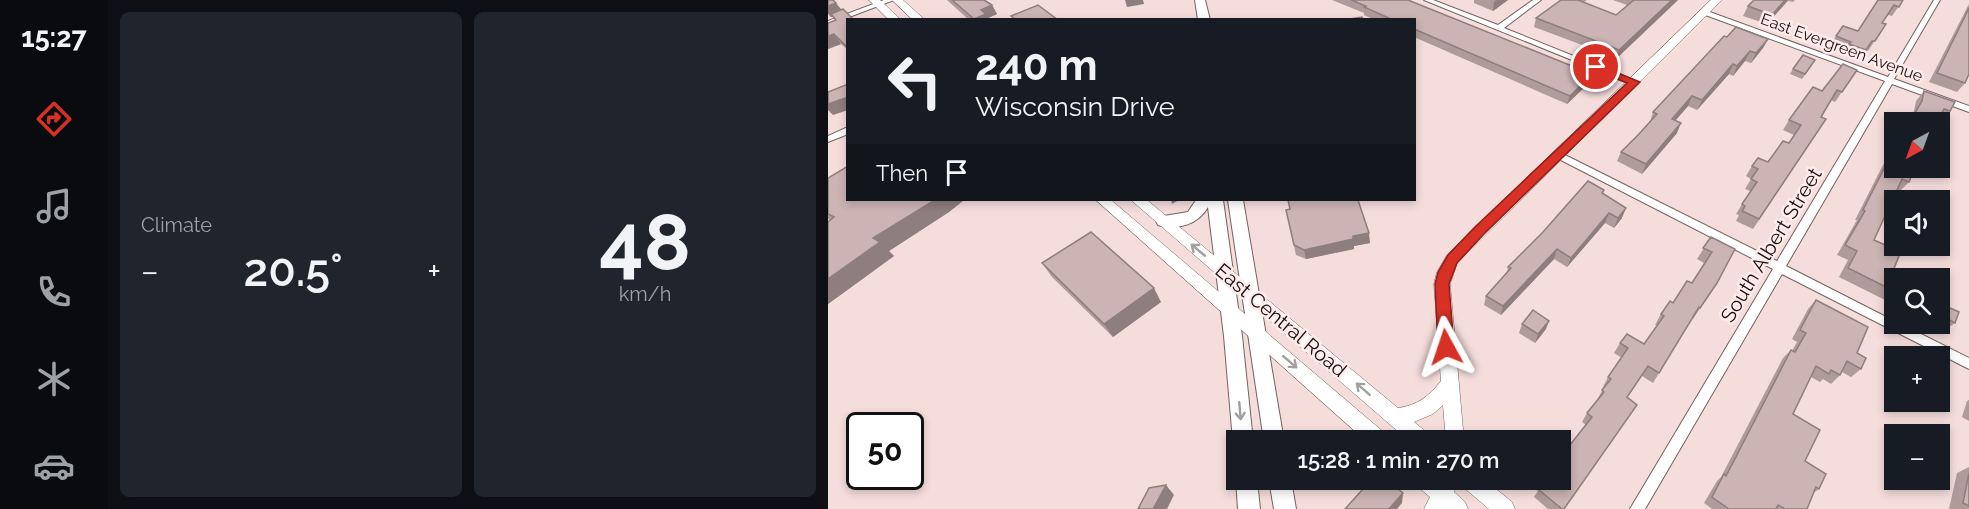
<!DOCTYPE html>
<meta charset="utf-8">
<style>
:root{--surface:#171b24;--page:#20242c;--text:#f1f3f6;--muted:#9ea1a6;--accent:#d93025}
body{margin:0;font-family:Raleway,sans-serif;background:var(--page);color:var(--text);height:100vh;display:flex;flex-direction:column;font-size:22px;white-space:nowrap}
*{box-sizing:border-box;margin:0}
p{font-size:20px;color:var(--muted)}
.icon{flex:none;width:33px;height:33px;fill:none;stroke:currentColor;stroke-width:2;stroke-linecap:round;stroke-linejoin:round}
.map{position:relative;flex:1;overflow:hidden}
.drawer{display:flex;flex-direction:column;gap:12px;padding:12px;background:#0d0f14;width:720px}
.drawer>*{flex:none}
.banner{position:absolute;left:18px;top:18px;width:570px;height:183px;border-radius:0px;box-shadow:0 3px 9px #0003;background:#171b24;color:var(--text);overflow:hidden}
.needle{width:39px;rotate:221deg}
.tools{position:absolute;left:1056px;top:112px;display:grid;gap:12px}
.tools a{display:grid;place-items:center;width:66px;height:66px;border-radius:0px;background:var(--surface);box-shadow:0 3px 9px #0003;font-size:30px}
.speed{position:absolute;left:18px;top:412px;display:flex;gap:12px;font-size:30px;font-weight:700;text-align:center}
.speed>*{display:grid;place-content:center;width:78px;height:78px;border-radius:50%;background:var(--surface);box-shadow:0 3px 9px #0003;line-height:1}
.speed .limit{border:3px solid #111;border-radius:9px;background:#fff;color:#111}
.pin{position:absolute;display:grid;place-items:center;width:51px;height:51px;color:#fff;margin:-26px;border:3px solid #fff;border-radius:50%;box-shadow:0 2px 6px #0007}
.me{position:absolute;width:66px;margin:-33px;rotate:355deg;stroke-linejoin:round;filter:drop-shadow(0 0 4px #0008)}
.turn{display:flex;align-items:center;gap:21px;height:126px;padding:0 30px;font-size:27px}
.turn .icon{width:78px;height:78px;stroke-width:2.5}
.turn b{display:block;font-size:42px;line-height:51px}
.then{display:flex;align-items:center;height:57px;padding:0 30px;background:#0003;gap:12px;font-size:22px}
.big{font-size:45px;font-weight:600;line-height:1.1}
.drawer .widget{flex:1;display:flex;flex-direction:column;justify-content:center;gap:9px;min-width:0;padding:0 21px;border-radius:9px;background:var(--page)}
.drawer .dial{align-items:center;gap:0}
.dial b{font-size:78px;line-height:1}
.heat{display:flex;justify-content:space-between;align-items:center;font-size:33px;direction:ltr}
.drawer .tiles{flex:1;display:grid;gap:12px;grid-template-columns:repeat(2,1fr)}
.trip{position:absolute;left:398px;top:430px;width:345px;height:60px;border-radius:0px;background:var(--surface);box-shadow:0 3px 9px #0003;font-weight:600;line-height:60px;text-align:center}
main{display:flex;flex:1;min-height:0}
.tabs{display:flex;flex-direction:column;width:108px;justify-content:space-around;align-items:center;background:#090b0e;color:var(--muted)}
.tabs .icon{width:42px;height:42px}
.tabs .selected{color:var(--accent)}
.tabs b{font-size:27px;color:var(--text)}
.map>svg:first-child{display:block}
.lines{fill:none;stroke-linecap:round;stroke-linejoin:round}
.minor-casing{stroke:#756160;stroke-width:2}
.secondary-casing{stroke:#756160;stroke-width:1}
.primary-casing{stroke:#756160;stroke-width:2}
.minor{fill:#fff;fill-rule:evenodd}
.secondary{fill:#fff;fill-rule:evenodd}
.primary{fill:#fff;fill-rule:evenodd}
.wall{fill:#af9b9a}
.shaded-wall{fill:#8e7e7d}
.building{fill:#cbb4b3;stroke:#8e7e7d;stroke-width:1.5}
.oneway{stroke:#a39f9f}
.route{fill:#d93025;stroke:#8d1f18;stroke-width:1.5}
.labels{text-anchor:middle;stroke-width:5;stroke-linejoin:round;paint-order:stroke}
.far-street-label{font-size:16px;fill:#181010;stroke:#ffecea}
.street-label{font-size:20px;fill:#181010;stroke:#ffecea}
</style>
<main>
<nav class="tabs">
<b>15:27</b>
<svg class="icon selected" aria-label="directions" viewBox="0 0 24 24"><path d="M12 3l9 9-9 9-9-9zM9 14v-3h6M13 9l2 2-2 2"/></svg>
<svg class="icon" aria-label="music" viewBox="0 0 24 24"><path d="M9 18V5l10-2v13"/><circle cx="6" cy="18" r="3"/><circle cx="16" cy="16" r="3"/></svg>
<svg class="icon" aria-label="phone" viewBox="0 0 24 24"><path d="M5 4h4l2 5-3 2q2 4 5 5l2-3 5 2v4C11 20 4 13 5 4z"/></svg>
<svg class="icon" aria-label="climate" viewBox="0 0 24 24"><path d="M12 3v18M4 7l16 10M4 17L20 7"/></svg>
<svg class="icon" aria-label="car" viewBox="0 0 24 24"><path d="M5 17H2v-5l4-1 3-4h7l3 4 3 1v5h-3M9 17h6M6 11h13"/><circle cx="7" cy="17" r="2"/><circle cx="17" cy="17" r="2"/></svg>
</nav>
<section class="drawer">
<div class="tiles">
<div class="widget"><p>Climate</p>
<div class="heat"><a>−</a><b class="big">20.5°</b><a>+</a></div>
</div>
<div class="widget dial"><b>48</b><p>km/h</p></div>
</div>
</section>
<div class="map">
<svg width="1141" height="509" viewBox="0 0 1141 509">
<rect width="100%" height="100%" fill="#f5dddc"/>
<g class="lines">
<g class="minor-casing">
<g id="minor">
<path d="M56,0H66L0,25V21Z"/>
<path d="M596,0H605L670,25L705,0H713L676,28L810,82L806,84H803Z"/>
<path d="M1106,0H1112L1066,79L1141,106V112L1064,84L958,266L1066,321V324H1073L1141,358V369L954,274L817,509H802L945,269L727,157L725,155L730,152L733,153L949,261L1057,81L872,13L879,11L1060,77Z"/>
<path d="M20,127V134L0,142V136Z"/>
</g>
</g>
<g class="secondary-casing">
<g id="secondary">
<path d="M41,0H52L73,20H61Z"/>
<path d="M64,0H75L97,20H85Z"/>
<path d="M883,0H894L629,263L622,284L636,441H618L615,405L605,414L586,422L602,435L604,441H581L303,200H319L570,408C590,405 600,397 613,381L606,284L609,272L619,255Z"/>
<path d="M268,200H283L559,435L561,441H538Z"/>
<path d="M587,480H631L626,492L637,502L640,509H596L602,497L590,487Z"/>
<path d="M632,480H657L684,502L687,509H661L635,487Z"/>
</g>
</g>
<g class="primary-casing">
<g id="primary">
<path d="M367,0H377L382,20H370Z"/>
<path d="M368,200H395L414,336L425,441H408V448L405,441L396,336L380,207C371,224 349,231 330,225L328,221L330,217L360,212Z"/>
<path d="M400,200H415L456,441H436Z"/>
<path d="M408,478L429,480L432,509H410Z"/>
<path d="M441,480H463L468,509H446Z"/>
</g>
</g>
<use href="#minor" class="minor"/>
<use href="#secondary" class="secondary"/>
<use href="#primary" class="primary"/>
</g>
<g class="wall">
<path d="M0,0L8,3L20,20V50L13,44L0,49V23L7,20L5,17H3L0,14Z"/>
<path d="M119,0H156L164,5L169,14L160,18L161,20H141Z"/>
<path d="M504,0H580L764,74L762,82L739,104L586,37V20H547L536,15V13Z"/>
<path d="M646,0H680L665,11L646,3Z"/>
<path d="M733,0H759L756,2L788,15L799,5L785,0H850L789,58L706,27L708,18Z"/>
<path d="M926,0H967L965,2L960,1L939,24L915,16L920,6Z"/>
<path d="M1050,0H1075L1064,16L1060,15L1054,23L1058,24L1040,51L1038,50L1032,60L1015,54L1017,51L1002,46L1008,36L1030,31Z"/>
<path d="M1141,4V74L1137,83L1129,92L1101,82Z"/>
<path d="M899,37L940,39L935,48L923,63L917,61L905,76L901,74L869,110L860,106L847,121L849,133L814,174L789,161L793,152L811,134L822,122L825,112Z"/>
<path d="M984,65L974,79L962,74L965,69Z"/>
<path d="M1029,70L1007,102L1003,100L993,117L998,119L925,229L908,221L911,215L908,214L922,191L917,189L923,179L918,176L924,166L940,162L961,143L966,135L955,130L961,120L994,91Z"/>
<path d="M1096,91L1122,111L1114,121L1111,120L1109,123H1079L1086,111L1088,101Z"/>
<path d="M1066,145V168L1081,182L1072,191L1069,190L1046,240L1062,251L1066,291L1057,300L1011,277L1020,260L1009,255L1029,220H1027L1056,163Z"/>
<path d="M0,178L20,200H136L121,212L61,251L66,256L0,304V222L2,220L0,219Z"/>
<path d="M776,190L775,193L794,218L786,228L777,223L739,267L726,259L673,315L656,305L658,296L679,273L680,267Z"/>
<path d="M530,200L542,243L526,246V249L478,259L468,255L458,210Z"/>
<path d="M883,237L889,283L865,319L864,318L825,383L814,376L799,398L736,509H720L706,497L710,491L696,480H732L742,445L758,425L754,422L759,413L769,400L776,387H775L780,377L794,358L786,353L792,343L816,344L829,326L827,325L833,314L864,283L876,263L869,259Z"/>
<path d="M214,263L333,302L285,337L224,277Z"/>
<path d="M988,300L1029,353L1033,369L1023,377L1014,372L1012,375L1003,384L995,379L992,382L983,377L965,414L977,461L991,489L985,493L979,509H884L876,503L889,481L893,477L955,358L963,350L964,351L969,342L964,339L980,309Z"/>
<path d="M1113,304L1127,323L1121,327L1112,322V305Z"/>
<path d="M694,324L718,329L707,343L691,333Z"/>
<path d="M1141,400V421L1134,417L1139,401Z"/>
<path d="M1141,467V509H1121L1129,473Z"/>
</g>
<g class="shaded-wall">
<path d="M297,0H315L316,4L299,7Z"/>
<path d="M668,0H680L665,11L666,2Z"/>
<path d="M844,0H850L789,58L791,50Z"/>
<path d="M957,0H960L939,24L944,15Z"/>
<path d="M8,3L16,13L3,14L5,17H3L0,13V6Z"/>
<path d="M164,5L169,14L160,18L161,20H146L153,10Z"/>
<path d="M6,34L13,44L0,49V36Z"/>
<path d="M940,39L935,48L923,63L928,53Z"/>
<path d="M922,51L917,61L905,76L909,66Z"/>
<path d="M905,64L901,74L869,110L874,100Z"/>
<path d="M764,74L762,82L739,104L742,96Z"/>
<path d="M864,96L860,106L840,129L844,119Z"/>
<path d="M20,97V110L5,115L0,110V104Z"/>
<path d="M853,123L849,133L814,174L818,164Z"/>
<path d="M107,200H136L121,212L61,251L66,256L0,304V279L45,238Z"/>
<path d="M343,200H351L344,204Z"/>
<path d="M798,208L794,218L786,228L790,218Z"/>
<path d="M781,213L777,223L739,267L743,258Z"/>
<path d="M541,233L542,243L526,246V249L478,259L476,250L525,236Z"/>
<path d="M729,249L726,259L673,315L675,306Z"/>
<path d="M326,288L333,302L285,337L276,324Z"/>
<path d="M721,321L718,329L707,343L710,334Z"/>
<path d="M338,485L346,495L339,509H325Z"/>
<path d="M575,493L574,503L569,509H561Z"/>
</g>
<g class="building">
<path d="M0,0H5L8,3L0,6Z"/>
<path d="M124,0H156L164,5L153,10L158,14L146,19Z"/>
<path d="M523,0H580L764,74L742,96L586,29V20H565L536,7L538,6Z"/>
<path d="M733,0H750L788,15L806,0H844L791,50L708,18Z"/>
<path d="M926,0H957L944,15L920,6Z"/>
<path d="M1050,0H1075L1071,7L1066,5L1054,23L1058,24L1047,41H1044L1038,50L1021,44L1023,42L1008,36L1015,26L1030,31Z"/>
<path d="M210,5L230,20H188L183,16Z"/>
<path d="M1141,8V74L1137,83L1109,73Z"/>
<path d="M15,9L26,20H20V48L6,34L0,36V23L8,20L3,14Z"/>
<path d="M534,17L535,20H515Z"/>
<path d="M908,27L940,39L928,53L922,51L909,66L905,64L874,100L864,96L844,119L853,123L818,164L793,152L811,134L829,114L825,112L896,36L899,37Z"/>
<path d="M975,55L987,60L977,74L965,69Z"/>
<path d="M1015,64L1029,70L1014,92L1009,90L993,117L998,119L931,219L914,211L917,206L914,204L929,182L923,179L930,169L924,166L930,158L940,162L955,141L961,143L973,125L961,120L985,87L994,91Z"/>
<path d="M20,84V97L0,104V92Z"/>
<path d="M1096,91L1127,102L1122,111L1116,109L1109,123H1081L1094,101Z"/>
<path d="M1066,149V168H1087L1081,182L1074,179L1046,240L1064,248L1062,251L1071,256L1065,271L1074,276L1072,279H1066V291L1020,268L1029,251L1017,245L1037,211L1035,210Z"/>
<path d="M20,166V200H107L45,238L52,242L0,279V222L6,217L0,214V178Z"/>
<path d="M760,181L776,190L774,193L798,208L790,218L781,213L743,258L729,249L675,306L658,296L683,268L680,267L715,232Z"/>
<path d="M460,200H530L541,233L525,236V239L476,250L466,245L458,210L462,209Z"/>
<path d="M263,232L326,288L276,324L214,263Z"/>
<path d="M883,237L907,249L889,283L872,308L871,307L831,373L820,366L799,397L809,405L736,509H734L710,489L715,483L710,480H732V447L737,441L742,445L764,417L759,413L776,392L774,390L783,379L780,377L800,348L792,343L799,334L816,344L836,316L833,314L842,301L845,303L859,281L864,283L884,252L875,248Z"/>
<path d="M988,300L1040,327L1029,353L1038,358L1033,369L1019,361L1012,375L1003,370L1001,374L988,366L965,414L992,430L977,461L998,474L991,489L988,487L979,509H957L950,505L948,509H901L884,497L896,474L898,476L963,350L967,352L978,333L972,330Z"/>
<path d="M1113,304L1131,312L1127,323L1112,315V308Z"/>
<path d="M705,310L721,321L710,334L694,324Z"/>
<path d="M1141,473V506L1135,503Z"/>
<path d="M543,480H560L575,493L561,509H517Z"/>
<path d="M338,485L325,509H310L321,488Z"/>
</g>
<defs><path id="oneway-shaft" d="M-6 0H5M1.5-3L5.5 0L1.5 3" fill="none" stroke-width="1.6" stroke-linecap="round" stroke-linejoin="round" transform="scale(1.5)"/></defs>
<g class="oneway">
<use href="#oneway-shaft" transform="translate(370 250) rotate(-140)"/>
<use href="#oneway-shaft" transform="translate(462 362) rotate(41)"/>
<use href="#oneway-shaft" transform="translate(535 389) rotate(-139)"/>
<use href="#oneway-shaft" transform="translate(412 411) rotate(85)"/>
</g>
<path class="route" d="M768,64L812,82L656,234L629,263L621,284L626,347L624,352L618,354L613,352L610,347L607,284L610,272L620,255L647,227L799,83L765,69L763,67Z"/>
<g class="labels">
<g class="far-street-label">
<text transform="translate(1014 47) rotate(20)" y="6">East Evergreen Avenue</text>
</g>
<g class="street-label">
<text transform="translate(943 245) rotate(-59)" y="7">South Albert Street</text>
<text transform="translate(453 320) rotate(40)" y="7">East Central Road</text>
</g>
</g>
</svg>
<div class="tools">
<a><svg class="needle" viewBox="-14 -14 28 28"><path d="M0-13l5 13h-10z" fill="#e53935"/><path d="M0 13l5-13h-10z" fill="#9ea1a6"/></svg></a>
<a><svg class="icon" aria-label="sound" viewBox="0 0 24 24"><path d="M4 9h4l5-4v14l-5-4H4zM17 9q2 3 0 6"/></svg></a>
<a><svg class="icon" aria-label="search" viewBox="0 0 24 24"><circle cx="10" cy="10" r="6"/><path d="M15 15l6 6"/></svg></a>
<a>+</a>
<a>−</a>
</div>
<div class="speed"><div class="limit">50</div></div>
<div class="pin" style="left:768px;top:67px;background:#d93025"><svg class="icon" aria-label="arrive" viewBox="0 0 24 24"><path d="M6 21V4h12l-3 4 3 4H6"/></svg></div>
<svg class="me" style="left:618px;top:347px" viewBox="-20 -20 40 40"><path d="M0-17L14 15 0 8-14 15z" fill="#d93025" stroke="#fff" stroke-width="4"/></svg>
<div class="trip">15:28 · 1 min · 270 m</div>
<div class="banner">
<div class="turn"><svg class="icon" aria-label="left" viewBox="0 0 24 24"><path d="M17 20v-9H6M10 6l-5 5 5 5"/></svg><div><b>240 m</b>Wisconsin Drive</div></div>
<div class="then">Then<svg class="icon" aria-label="arrive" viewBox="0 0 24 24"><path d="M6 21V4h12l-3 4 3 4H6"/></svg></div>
</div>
</div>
</main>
